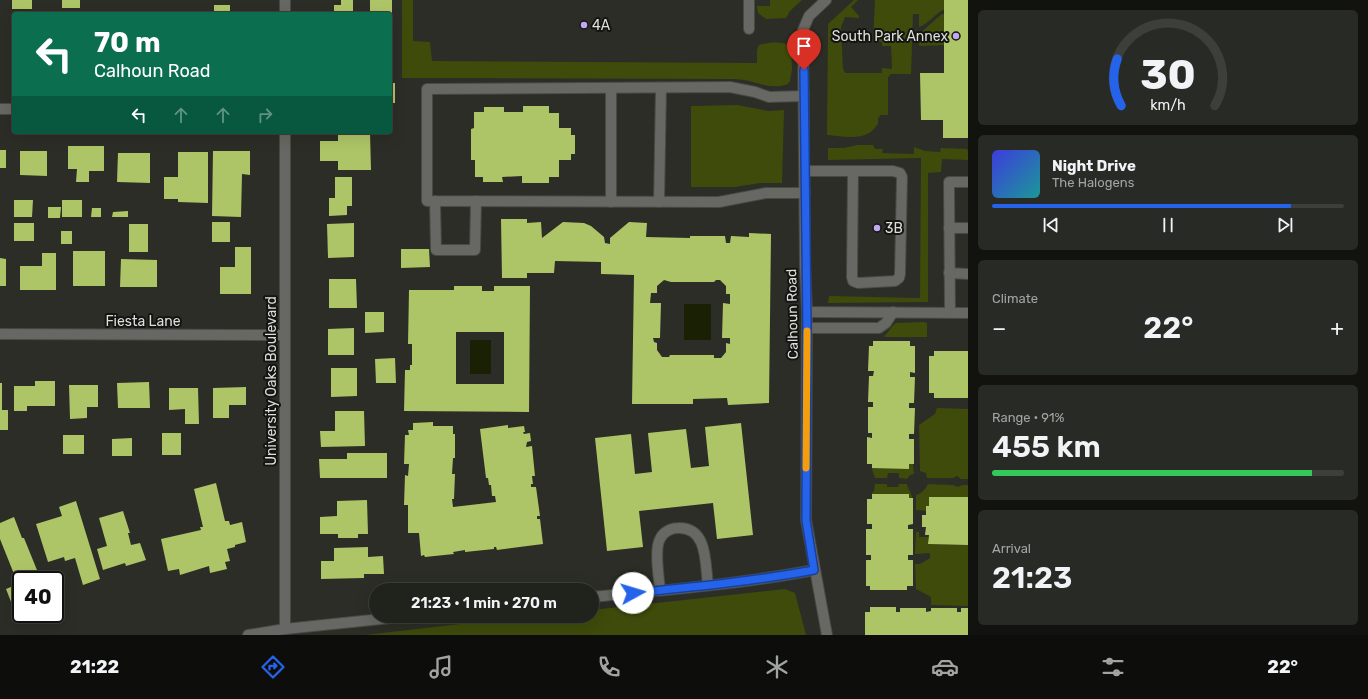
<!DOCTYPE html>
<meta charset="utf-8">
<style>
:root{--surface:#20221c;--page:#282a25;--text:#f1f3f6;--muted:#a2a4a3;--line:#3d3f3b;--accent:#2563eb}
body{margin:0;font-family:Rubik,sans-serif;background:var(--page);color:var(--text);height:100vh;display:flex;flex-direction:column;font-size:15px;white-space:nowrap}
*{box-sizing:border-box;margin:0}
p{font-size:13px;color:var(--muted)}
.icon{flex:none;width:22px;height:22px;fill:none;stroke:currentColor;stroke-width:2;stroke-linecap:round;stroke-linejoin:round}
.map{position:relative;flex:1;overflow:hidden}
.side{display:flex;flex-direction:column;gap:10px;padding:10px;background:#12130f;width:400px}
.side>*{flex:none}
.hud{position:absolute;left:12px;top:12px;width:380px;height:122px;border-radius:4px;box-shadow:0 4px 16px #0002,0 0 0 1px var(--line);background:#0b6e4f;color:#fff;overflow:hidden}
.speed{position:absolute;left:12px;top:571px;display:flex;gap:8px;font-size:20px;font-weight:700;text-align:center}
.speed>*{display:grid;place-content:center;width:52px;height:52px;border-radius:50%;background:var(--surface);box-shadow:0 4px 16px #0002,0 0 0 1px var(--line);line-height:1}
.speed .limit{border:2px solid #111;border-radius:6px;background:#fff;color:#111}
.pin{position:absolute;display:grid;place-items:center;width:34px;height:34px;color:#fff;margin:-41px -17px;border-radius:50% 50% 50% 0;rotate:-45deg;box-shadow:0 0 4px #0007}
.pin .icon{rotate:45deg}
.me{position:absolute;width:44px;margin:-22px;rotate:84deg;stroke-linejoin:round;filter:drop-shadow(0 0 3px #0008)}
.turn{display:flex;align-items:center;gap:14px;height:84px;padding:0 16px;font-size:18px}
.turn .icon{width:52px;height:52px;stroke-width:2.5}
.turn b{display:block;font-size:28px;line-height:34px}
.lanes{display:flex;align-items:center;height:38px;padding:0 16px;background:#0003;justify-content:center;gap:20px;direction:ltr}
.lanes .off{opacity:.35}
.big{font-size:30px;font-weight:600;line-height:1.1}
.side .widget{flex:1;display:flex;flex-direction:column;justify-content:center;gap:6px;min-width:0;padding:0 14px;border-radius:6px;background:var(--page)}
.side .dial{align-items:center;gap:0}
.dial svg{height:104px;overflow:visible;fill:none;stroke:var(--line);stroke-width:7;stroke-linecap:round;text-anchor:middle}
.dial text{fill:var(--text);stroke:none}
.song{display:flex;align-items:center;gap:12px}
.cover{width:48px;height:48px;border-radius:6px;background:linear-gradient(135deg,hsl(240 70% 55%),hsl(180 70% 35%))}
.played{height:4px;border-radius:2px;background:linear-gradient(90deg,var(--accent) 85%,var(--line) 85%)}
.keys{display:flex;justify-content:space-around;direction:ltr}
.heat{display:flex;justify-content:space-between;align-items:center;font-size:22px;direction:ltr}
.charge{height:6px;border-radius:3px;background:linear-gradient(90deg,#34c759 91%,var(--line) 0)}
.trip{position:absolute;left:369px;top:583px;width:230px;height:40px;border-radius:20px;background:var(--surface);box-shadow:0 4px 16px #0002,0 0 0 1px var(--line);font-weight:600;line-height:40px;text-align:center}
.tab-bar{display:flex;height:64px;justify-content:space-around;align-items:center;background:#0d0e0b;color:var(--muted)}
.tab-bar .icon{width:28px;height:28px}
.tab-bar .on{color:var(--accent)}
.tab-bar b{font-size:18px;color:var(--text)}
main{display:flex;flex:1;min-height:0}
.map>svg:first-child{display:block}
.green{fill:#3e4b0b}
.water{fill:#1a2003}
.building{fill:#aec567;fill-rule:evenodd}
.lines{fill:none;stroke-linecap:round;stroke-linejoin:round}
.minor-casing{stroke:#474943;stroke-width:12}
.minor{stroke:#676864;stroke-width:10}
.route-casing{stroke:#184099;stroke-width:10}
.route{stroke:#2563eb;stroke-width:7}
.slow{stroke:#f59e0b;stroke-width:7}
.poi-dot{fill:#c3a7f2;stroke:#141512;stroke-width:1.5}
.labels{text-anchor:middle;stroke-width:4;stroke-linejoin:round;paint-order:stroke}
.poi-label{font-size:14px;fill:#dddfda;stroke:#141512;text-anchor:start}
.street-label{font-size:14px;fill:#dddfda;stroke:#141512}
</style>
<main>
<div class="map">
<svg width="968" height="635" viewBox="0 0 968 635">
<rect width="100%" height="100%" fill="#2b2d26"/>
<g class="green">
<path d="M402,0H413V41L430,42L432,61L757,63V50L759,45C769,42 783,41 791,46L792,69L790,81L788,84C773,90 760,83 744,80C739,79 733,79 728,79L402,78Z"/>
<path d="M770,0H802L790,11L786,18L766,19L758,13L757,6H770Z"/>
<path d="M854,0H858L851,7L859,16V18L845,17L841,27L843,69L845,73H882V68L892,69L891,46H882V42L873,41L875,0H946L945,9C935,13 930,23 919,27V14H913L911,74H891L888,77V115H881L878,118V124C876,126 873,131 869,133C858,140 839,136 827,135L828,24Z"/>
<path d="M942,14H945V45L919,46L920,33Z"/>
<path d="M737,105L769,111L784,110L782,183H760L735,187H691V106Z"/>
<path d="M857,145H873L875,149H883L882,153L914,154V147L925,151L940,152L941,148L967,149L968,151V160L942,159L941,172L928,173V302L828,303L829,296L920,298L921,158L828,160V148H844Z"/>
<path d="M924,322L927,323V337H885L884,336C889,332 891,326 896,323Z"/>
<path d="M937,408L968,409V479H961L957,476L953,478H927L926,473L920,471L919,425L935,414Z"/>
<path d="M909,464H913L914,474L910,475L907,479L899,478V473H888L887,478H875L872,469V468H909Z"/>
<path d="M875,484H887V487H898L899,484H907C908,490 912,493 912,498H908V494H871L874,491Z"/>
<path d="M928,484L953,485L958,487L962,485H968V499L929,511L916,510V495C922,493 925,490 928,484Z"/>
<path d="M916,532H919V537H928L929,544L968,545V606L931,605V597L916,589L915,564H920L930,558V553L915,554Z"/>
<path d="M785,589L795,593L806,635H365L530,616H592V610Z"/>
</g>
<g class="water">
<rect x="684" y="304" width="27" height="36"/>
<rect x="470" y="340" width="21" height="34"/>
</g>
<g class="building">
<rect x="12" y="0" width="20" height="9"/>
<rect x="62" y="0" width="18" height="8"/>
<path d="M341,0H353V14H334V5H341Z"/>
<path d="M370,0H392V31H390V14H370Z"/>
<path d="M944,0H968V138H943V120H921L920,73H944Z"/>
<path d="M214,5H230V12H236V14H214Z"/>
<rect x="390" y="39" width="2" height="17"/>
<rect x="390" y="83" width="5" height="20"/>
<path d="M523,106H549V113H559V128H571V135H575V154H571V160H559V177H549V183H522V176L502,177L503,182H483V177H475V160H471V129L474,128V112H484V107H504V112H523Z"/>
<path d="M338,132H370L371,170H338V161H320V141H338Z"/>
<path d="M68,146H104V171H89V182H76L77,169H68Z"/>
<rect x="0" y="150" width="6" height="18"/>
<path d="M20,151H47V176L20,175Z"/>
<path d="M213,151H250V175L242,174L241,217L212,216Z"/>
<path d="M178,152H208V203L178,202V199H164V177H178Z"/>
<path d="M118,153H150V183L117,182Z"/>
<path d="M335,177H352V206H347V215L329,216V198H335Z"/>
<path d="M14,200H33L32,217H14Z"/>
<rect x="62" y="200" width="20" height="17"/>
<path d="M48,207H61L60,218H48Z"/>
<path d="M92,208H101V217H91Z"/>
<path d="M128,211V217H112L113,212Z"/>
<path d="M501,219H527V223L541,222L542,238L563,222L584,223L591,226L604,237L605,243L610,244V238L629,222L647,223L646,237L690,238V236H725L726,243H730L731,236L749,237V233L771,234L769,403L728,405L727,398L693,399V404H632L634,275L601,274V262L555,261L554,273H527V278H502ZM664,280L671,282H714L716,280H720L726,286V294H730V304L723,303L722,338H730V344L726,343V352L721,358H714V355H670L669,357H662L657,350V343L654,342L653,338H660L661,303H650L651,293H657V286Z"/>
<rect x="212" y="222" width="18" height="20"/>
<rect x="14" y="223" width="20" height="18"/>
<path d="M354,223V257L328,258L327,224Z"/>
<rect x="129" y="224" width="19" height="28"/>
<rect x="61" y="231" width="11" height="13"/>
<path d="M235,247H251V294H220V267H235Z"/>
<path d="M401,249H429L430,267L401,268Z"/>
<rect x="73" y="251" width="32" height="35"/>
<path d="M42,253H56V290H20V266H42Z"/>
<path d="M0,258L6,259V286H0Z"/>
<path d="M121,259L157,260V287H120Z"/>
<path d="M329,279H356L357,308H329Z"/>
<path d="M454,286H482V291H494V286H530L529,412L404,411L405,370H410V365H412V344H408L409,290H454ZM456,332H504V384H456Z"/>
<path d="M365,312H384V332L365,333Z"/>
<path d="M354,328V355H328V329Z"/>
<path d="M873,341H910V346H915V373L910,372V377H915L914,403H909V408H915L914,434H909V439H914V464H909V469L872,468V464H867V437L872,438V433H868V407H873V402H868L869,376H873L874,371H868L869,346H873Z"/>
<path d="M934,351H968V398H934V393H929V356H934Z"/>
<path d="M395,358L396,383H376L375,359Z"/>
<path d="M331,368H357V396L331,397Z"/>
<path d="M35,381H55V406H27V411H14V386H35Z"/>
<path d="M149,382L150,408H118L117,383Z"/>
<path d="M0,383H2V410H8V430H0Z"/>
<path d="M69,385H98V407H87V418L70,419Z"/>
<path d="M246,387V405H229V418H213V388Z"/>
<path d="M169,388H198L199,424H185V409L169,410Z"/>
<path d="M335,411H364L365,446L321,447L320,431H335Z"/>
<path d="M433,422V426H453V434H455V458H453L452,474H455L454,499H452L453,507L496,502L495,496H492L491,485H489L488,478H486L480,429L508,425V428L524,426L525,432H523L524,434L530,433L531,441L527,442L526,447L532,446L535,476H532L533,484H531V487H536L540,516H537V519H540L543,544L497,550L496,547H494V549L465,552V550L453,552L454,554L425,557L424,555L421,556L419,533H408V505H404L405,475L408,476L409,464H404L405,435H409L408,430H413V423Z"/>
<path d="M741,423L753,535L717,539L713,503L639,511L643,547L607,551L595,438L631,434L635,474L652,472L648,433L686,429L691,468L709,466L705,427Z"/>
<rect x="162" y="433" width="19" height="22"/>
<rect x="63" y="435" width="21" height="19"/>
<path d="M132,438V456H112V439Z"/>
<path d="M347,453H387V478H320L319,459H347Z"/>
<path d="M216,483L225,521H229L230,525L242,522L246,542L235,545V547L227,549L230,561L225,562L227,569L210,573L209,566L180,575L179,569L168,571L161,539L201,530L200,527H203L194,489Z"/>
<path d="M872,494H909V498H913V524L908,525V529H913V555H908V560H913V586H907V590H870V586H866V560H871V555H866V529H872V524H867V499H872Z"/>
<path d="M929,497H968V545L928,544L929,535H925L926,527H922V515H926V506H929Z"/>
<path d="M367,500L368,534H358V538H338V534H320V517L337,516V501Z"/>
<path d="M76,501L100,579L83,585L75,558L65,561L64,557L48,562L36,524L62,516L59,507Z"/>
<path d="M123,511L130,533H128L131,545L140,543L146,560L126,566L125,563L103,570L97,549L107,546L99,518Z"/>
<path d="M14,517L22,538H24L41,580H21V604L13,607L6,589L18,584L0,539V523Z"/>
<path d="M368,547V557L383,556L384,574H364V578L321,579V561H334V548Z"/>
<path d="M870,607H896V612H900V608H926V612L931,611V608H957V612H961V608H968V635H865V612H870Z"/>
</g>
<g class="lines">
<g class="minor-casing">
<g id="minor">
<path d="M749,0V29"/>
<path d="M826,0L809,16L803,30L805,266L807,312L806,520L827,635"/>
<path d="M285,14V0"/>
<path d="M611,88V202"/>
<path d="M804,96L769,97L755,92L730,87L427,89V201L719,202L766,193H805"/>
<path d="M0,109H14"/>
<path d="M805,171H893L900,173L902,177L900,274L899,278L895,281L858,283L853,281L852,277L853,171"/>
<path d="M435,201L436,250H475L476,201"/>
<path d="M659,202L661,88"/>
<path d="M949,228H968"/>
<path d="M949,273L968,274"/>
<path d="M807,312L968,313"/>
<path d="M950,312L949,182H968"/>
<path d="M807,328H879L886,323L893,312"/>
<path d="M0,334L285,335"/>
<path d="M660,590C659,578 654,549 660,539C663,532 671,528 678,528C708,527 705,563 708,585"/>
<path d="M592,597C666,590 741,584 814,570"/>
<path d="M285,629V132"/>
<path d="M248,635L285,629L410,616"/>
</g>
</g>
<use href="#minor" class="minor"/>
</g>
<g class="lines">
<g class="route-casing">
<path id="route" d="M633,593C693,587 755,581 814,570L806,520L807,328L804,70"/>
</g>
<use href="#route" class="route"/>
<path class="slow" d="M806,468L807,331"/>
</g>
<g class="poi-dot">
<circle cx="584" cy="25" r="4"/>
<circle cx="956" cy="36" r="4"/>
<circle cx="877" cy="228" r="4"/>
</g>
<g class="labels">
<g class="poi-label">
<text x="592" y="30">4A</text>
<text x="948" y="41" text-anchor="end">South Park Annex</text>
<text x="885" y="233">3B</text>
</g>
<g class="street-label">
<text transform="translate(792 314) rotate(-91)" y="5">Calhoun Road</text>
<text x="143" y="326">Fiesta Lane</text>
<text transform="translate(271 381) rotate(-90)" y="5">University Oaks Boulevard</text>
</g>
</g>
</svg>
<div class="speed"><div class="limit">40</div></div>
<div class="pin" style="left:804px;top:70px;background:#d93025"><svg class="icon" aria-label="arrive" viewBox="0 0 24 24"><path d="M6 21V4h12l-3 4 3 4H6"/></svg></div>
<svg class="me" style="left:633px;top:593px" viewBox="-20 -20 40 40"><circle r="19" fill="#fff"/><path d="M0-13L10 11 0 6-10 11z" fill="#2563eb"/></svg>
<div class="trip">21:23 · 1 min · 270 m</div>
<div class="hud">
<div class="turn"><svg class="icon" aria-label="left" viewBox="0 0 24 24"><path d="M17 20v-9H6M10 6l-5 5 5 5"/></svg><div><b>70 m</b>Calhoun Road</div></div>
<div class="lanes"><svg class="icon" aria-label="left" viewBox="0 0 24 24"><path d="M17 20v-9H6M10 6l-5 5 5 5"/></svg><svg class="icon off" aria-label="ahead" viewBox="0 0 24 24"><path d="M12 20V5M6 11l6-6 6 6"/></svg><svg class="icon off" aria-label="ahead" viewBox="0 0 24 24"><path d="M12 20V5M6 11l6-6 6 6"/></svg><svg class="icon off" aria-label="right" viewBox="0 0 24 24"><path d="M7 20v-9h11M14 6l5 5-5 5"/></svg></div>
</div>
</div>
<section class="side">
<div class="widget dial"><svg viewBox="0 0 100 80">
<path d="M14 69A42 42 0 1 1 86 69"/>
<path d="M14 69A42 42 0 0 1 11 33" stroke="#2563eb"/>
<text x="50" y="56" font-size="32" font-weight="700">30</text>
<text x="50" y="72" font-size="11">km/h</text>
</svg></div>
<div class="widget">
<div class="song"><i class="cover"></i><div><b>Night Drive</b><p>The Halogens</p></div></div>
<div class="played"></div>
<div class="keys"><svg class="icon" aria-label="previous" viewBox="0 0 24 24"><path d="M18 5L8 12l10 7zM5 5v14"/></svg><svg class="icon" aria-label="pause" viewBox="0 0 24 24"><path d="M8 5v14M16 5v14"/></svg><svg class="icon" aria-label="next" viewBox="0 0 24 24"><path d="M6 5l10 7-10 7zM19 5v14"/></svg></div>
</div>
<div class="widget"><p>Climate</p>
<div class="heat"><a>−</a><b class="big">22°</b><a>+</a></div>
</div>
<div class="widget"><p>Range · 91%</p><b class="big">455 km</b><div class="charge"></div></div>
<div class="widget"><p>Arrival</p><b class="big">21:23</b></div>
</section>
</main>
<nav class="tab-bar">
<b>21:22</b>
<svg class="icon on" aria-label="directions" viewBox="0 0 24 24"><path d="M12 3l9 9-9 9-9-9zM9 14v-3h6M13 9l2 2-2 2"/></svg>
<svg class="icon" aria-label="music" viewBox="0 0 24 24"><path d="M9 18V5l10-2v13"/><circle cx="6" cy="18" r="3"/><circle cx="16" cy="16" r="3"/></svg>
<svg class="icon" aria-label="phone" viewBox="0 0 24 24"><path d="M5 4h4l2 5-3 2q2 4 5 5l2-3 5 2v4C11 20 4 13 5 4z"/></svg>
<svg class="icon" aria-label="climate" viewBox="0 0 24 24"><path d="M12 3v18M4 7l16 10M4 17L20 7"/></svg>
<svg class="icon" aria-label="car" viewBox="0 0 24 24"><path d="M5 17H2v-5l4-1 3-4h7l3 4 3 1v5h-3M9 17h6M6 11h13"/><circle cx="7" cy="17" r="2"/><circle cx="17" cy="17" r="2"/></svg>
<svg class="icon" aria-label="filters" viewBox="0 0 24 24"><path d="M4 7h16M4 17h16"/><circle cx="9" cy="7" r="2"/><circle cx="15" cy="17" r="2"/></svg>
<b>22°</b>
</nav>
